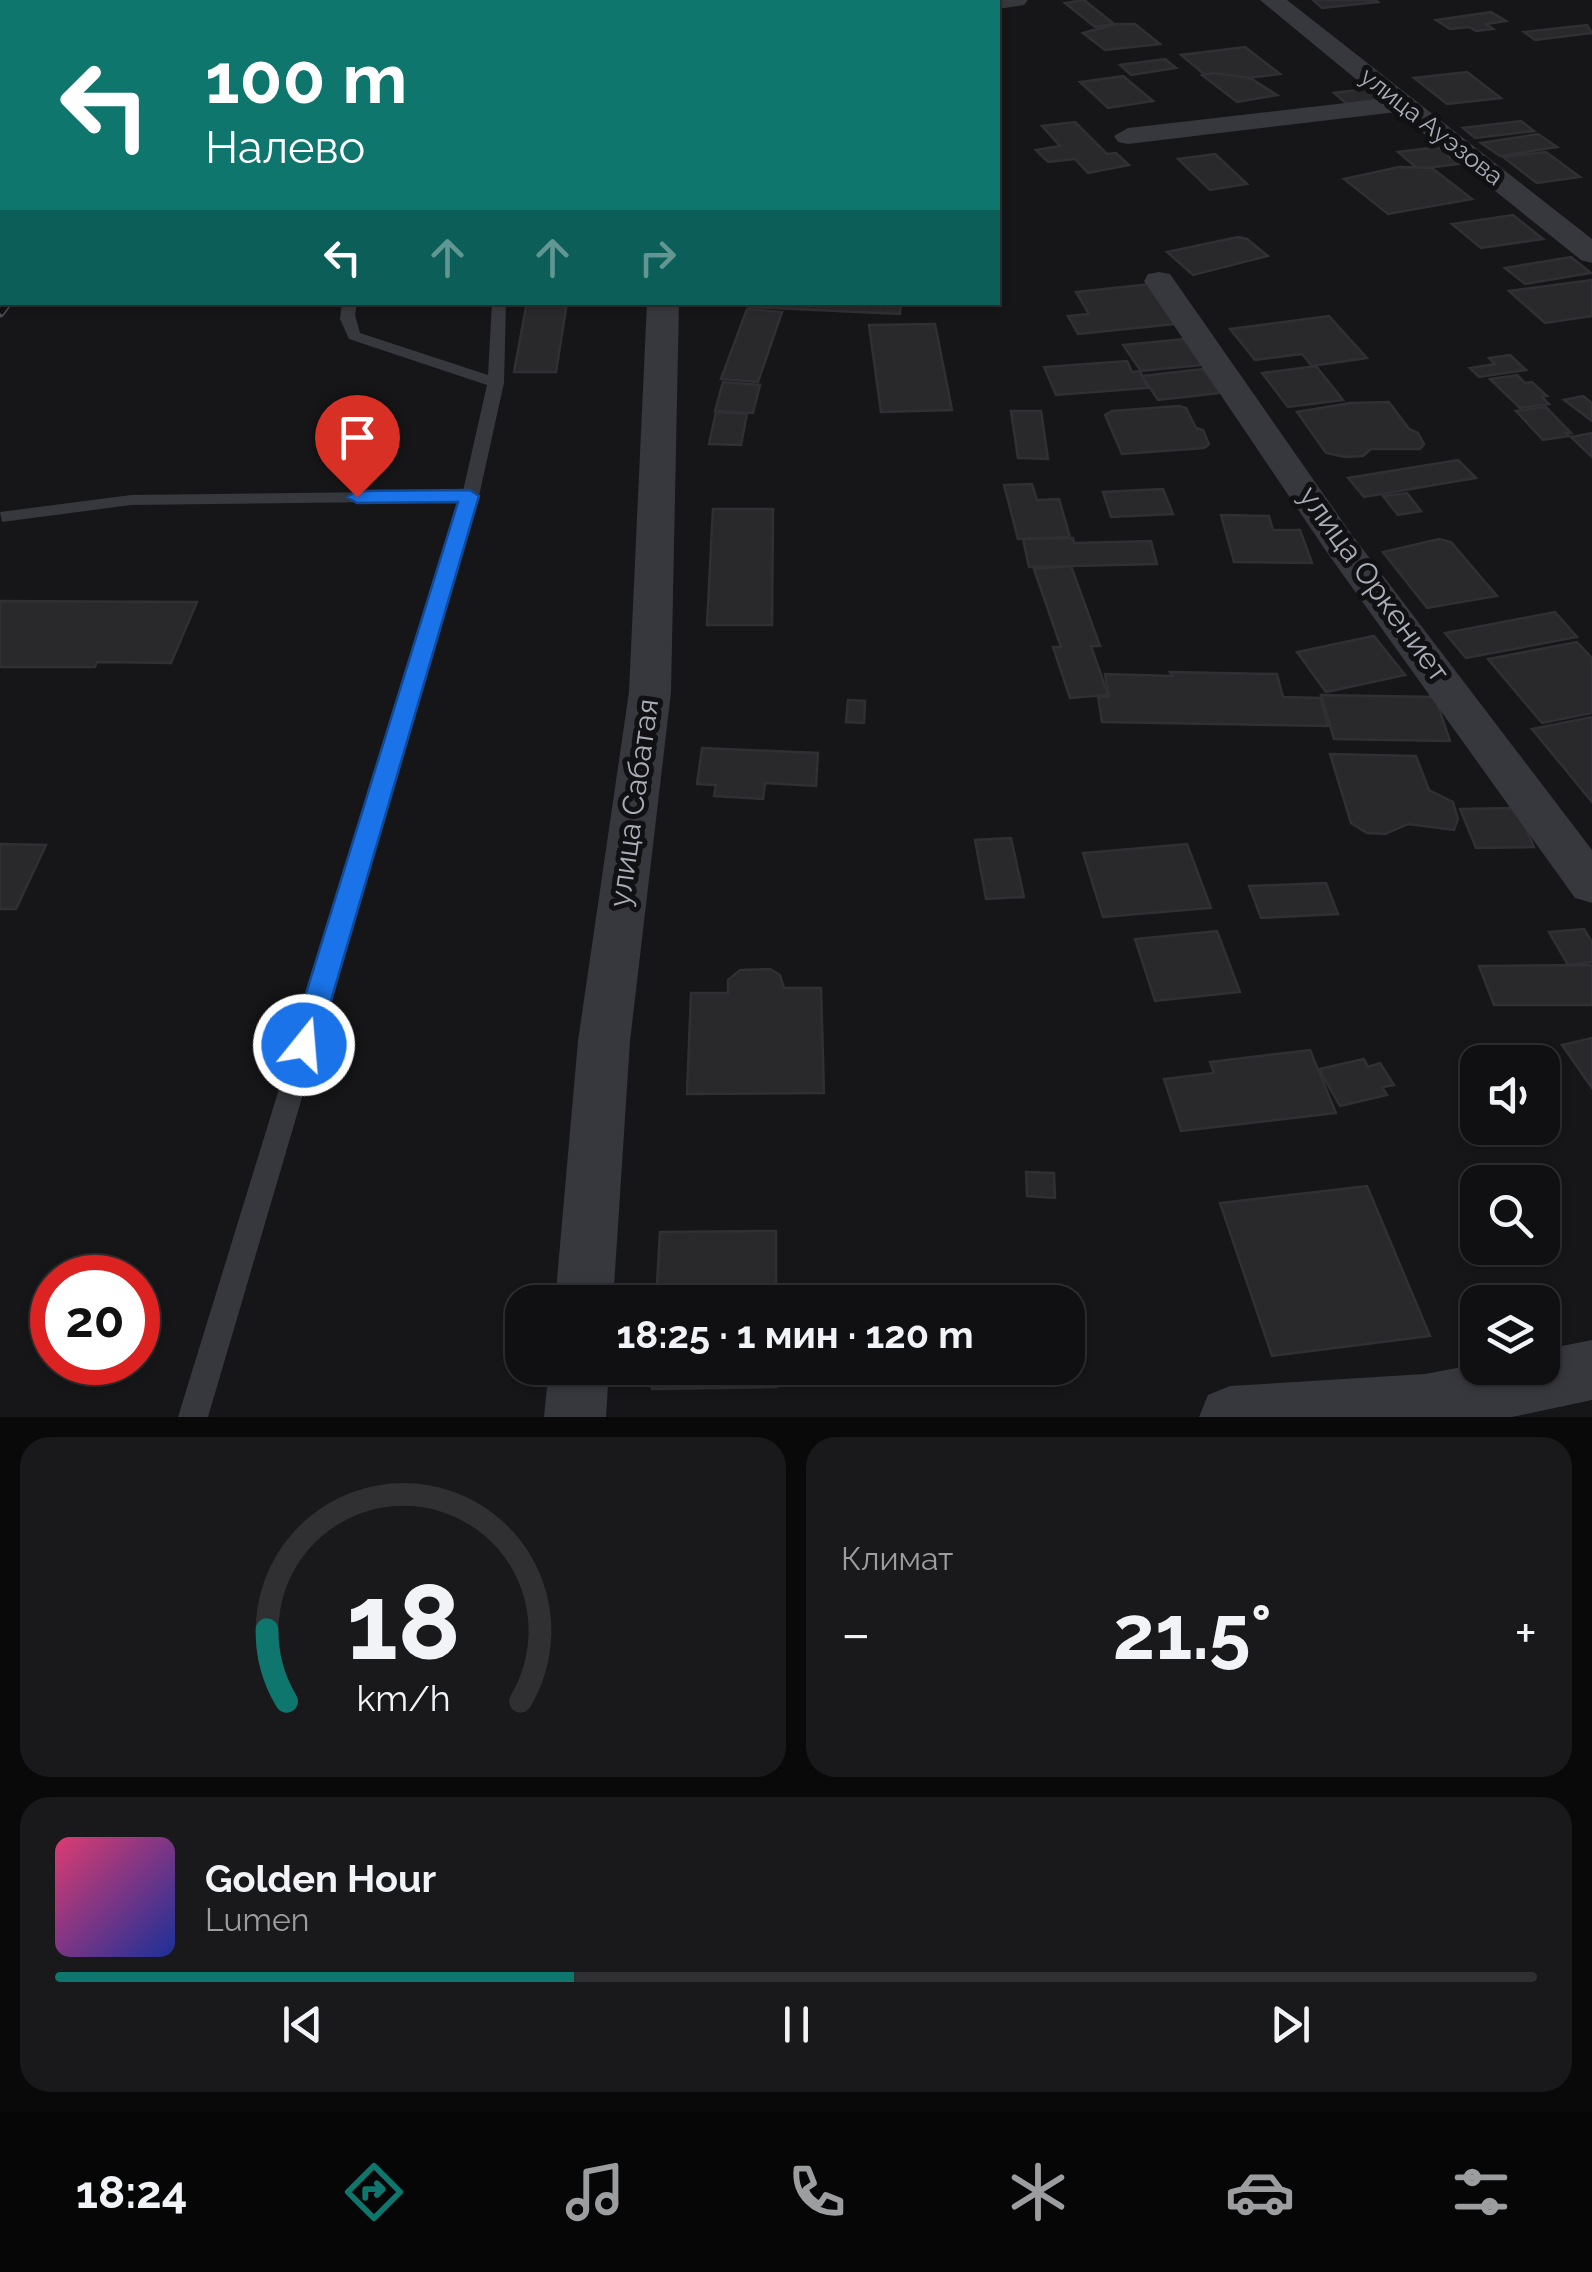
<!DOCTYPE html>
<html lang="ru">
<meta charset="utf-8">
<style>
:root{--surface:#101012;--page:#19191b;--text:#f1f3f6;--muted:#9c9d9f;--line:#303032;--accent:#0f766e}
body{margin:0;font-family:Raleway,sans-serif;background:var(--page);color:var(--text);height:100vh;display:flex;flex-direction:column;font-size:38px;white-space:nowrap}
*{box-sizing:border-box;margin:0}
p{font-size:32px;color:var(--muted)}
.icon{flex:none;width:55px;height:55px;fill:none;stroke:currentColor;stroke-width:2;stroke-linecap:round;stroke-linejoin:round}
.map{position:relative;height:1417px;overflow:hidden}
.panel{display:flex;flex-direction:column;gap:20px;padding:20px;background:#09090a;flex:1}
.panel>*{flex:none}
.banner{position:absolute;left:0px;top:0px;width:1000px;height:305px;box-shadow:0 2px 8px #0004,0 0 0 2px var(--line);background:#0f766e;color:#fff;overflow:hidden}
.tools{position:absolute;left:1460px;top:1045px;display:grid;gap:20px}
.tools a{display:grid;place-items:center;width:100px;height:100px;border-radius:20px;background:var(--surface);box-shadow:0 2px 8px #0004,0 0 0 2px var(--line);font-size:50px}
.speed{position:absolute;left:30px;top:1255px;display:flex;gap:20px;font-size:50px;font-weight:700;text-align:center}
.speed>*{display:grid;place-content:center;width:130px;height:130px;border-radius:50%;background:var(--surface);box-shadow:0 2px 8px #0004,0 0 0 2px var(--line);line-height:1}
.speed .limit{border:15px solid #d22;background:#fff;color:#111}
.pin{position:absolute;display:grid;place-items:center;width:85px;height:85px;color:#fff;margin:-102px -42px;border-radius:50% 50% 50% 0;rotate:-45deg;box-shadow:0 0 10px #0007}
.pin .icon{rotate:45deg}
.me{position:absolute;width:110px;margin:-55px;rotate:17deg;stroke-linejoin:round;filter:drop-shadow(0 0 8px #0008)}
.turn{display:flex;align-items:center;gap:35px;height:210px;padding:0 40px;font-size:45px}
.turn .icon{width:130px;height:130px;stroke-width:2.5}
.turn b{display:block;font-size:70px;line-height:85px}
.lanes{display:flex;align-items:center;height:95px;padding:0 40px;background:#0003;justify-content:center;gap:50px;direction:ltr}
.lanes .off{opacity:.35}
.big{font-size:75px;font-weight:700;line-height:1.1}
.panel .widget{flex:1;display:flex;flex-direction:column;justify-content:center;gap:15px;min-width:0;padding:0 35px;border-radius:30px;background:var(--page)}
.panel .dial{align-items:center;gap:0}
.dial svg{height:260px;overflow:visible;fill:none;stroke:var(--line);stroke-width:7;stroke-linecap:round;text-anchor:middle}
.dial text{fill:var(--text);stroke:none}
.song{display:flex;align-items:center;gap:30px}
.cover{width:120px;height:120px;border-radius:15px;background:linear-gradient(135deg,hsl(340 70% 55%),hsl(230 70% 35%))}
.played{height:10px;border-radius:5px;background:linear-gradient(90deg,var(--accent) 35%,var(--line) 35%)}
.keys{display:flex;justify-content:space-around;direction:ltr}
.heat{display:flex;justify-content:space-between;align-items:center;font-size:55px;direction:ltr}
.panel .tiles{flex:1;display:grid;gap:20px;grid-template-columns:1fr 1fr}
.widget:last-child{grid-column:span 2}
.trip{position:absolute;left:505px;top:1285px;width:580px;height:100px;border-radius:30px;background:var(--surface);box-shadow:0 2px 8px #0004,0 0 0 2px var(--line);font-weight:700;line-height:100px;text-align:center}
.dock{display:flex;height:160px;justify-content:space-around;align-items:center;background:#060607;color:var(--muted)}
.dock .icon{width:70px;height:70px}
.dock .current{color:var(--accent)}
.dock b{font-size:45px;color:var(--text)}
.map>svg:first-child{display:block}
.building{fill:#29292c;stroke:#303034;stroke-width:2.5}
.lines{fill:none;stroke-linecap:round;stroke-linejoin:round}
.service{fill:#37383d;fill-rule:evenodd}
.minor{fill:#37383d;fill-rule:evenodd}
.rail-casing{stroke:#4a4c52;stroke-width:9}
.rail{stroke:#111113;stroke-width:6;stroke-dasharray:18;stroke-linecap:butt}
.route{fill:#1a73e8;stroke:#114b97;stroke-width:2.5}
.labels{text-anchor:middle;stroke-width:10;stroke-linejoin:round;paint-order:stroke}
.far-street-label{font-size:25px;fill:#a8adb8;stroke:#111113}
.street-label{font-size:30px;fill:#a8adb8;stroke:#111113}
</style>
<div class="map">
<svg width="1592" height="1417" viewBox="0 0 1592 1417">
<rect width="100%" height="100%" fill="#161618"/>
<g class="building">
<path d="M1084,0L1114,24L1095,27L1065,3Z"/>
<path d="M1313,0H1376L1378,2L1322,8Z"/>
<path d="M1491,12L1506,21L1486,24L1493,29L1476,31L1469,27L1450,29L1436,20Z"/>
<path d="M1116,24H1135L1160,44L1105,50L1083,33Z"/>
<path d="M1587,25L1592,33L1535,40L1524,32Z"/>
<path d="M1245,47L1280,74L1240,79L1204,74L1181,55Z"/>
<path d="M1165,59L1176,68L1131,75L1120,65Z"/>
<path d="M1467,72L1501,98L1447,104L1414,78Z"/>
<path d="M1213,73L1250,78L1277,95L1237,102L1202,75Z"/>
<path d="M1123,76L1153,101L1108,108L1080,82Z"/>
<path d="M1366,89L1379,99L1347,104L1334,93Z"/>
<path d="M1521,121L1534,131L1475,138L1463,128Z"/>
<path d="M1075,122L1107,154L1116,153L1129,165L1088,173L1075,159L1048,162L1036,150L1060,146L1042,126Z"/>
<path d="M1538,134L1557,147L1500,156L1481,143Z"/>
<path d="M1438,147L1458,164L1418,169L1398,152Z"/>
<path d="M1546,152L1580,177L1537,183L1503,157Z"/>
<path d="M1215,154L1247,184L1210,190L1178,159Z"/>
<path d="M1399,167L1432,168L1472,199L1388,214L1344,179Z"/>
<path d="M1513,215L1543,239L1481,248L1452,224Z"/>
<path d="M1238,237L1247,239L1268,256L1193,275L1167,252Z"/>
<path d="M1571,257L1591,273L1525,284L1505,268Z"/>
<path d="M1592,280V316L1545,323L1509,291Z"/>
<path d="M1150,284L1176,324L1078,334L1068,316L1089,314L1076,292Z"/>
<path d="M527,302H567L556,372H514Z"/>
<path d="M755,302H901L900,314L750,307Z"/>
<path d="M747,309L782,312L758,382L721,379Z"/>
<path d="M1329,316L1367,358L1312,366L1302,354L1255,360L1230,329Z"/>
<path d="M935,324L952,410L881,412L869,325Z"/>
<path d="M1184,339L1202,365L1141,371L1123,345Z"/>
<path d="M1510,355L1526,370L1479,377L1470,368L1495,364L1489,358Z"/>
<path d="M1127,361L1132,372L1140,371L1148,388L1056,395L1044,367Z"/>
<path d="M1316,366L1343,400L1288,407L1262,373Z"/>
<path d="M1203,369L1220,393L1158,400L1142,376Z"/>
<path d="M1517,375L1525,383L1532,382L1547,396L1542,397L1549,404L1520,408L1490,379Z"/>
<path d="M723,382L760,385L753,413L715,411Z"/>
<path d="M1583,396L1592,403V421L1564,400Z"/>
<path d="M1389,402L1409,429L1418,433L1424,444L1420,449H1371L1363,456L1345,457L1326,453L1297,412L1350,403Z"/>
<path d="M1179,406L1186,408L1196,428L1203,430L1209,444L1204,448L1122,454L1105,415L1112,411Z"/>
<path d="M1546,407L1571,433H1566L1569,436L1543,440L1516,411Z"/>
<path d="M1011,411H1041L1048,459L1018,458Z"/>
<path d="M716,412L747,414L741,445L709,444Z"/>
<path d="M1592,433V457L1571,437Z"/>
<path d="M1458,460L1476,478L1364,497L1348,478Z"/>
<path d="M1032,484L1037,500L1059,499L1070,537L1018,539L1004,485Z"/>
<path d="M1163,489L1173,514L1111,517L1103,492Z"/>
<path d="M1407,493L1421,511L1398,515L1383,496Z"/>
<path d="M713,509H773L772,625H707Z"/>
<path d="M1221,515L1269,516L1273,530H1300L1312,563L1234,562Z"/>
<path d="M1073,538L1074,543L1151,541L1157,564L1029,567L1023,539Z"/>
<path d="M1439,539L1451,542L1497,596L1427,608L1383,552Z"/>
<path d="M1071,566L1100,646H1091L1108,695L1070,698L1053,647H1061L1034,569Z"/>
<path d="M0,601L197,602L171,663L97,662L95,667H0Z"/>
<path d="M1555,612L1577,637L1466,658L1445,633Z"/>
<path d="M1374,636L1405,675L1326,692L1297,652Z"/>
<path d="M1577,642L1592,658V713L1542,723L1488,659Z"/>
<path d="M1170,672L1277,674L1283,697L1320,698L1328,726L1102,722L1098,697H1109L1105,674L1172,676Z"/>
<path d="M1321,695L1435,697L1450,741L1334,739Z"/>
<path d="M848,700L865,701L864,723L846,722Z"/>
<path d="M1592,717V802L1532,729Z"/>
<path d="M702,748L818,753L816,786L765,783L763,799L714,796L716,785L697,784Z"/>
<path d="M1330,754L1416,756L1429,790L1453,802L1458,819L1454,830L1408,824L1385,834L1367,833L1351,823Z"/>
<path d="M1517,808L1534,847L1476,848L1460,809Z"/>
<path d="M1011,838L1024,897L986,899L975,840Z"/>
<path d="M0,844L46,845L16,909H0Z"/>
<path d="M1187,844L1211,908L1103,917L1083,853Z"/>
<path d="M1326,883L1338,914L1261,918L1249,886Z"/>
<path d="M1584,929L1592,942V962L1568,965L1549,932Z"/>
<path d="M1217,931L1240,992L1155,1001L1135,939Z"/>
<path d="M1592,965V1005H1494L1479,966Z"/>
<path d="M770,969L780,975L784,988H821L824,1093L687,1094L691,993H728V980L740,970Z"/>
<path d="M1592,1038V1088L1562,1045Z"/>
<path d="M1310,1050L1336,1113L1181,1131L1164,1079L1214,1073L1210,1062Z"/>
<path d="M1364,1059L1368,1067L1380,1063L1394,1085L1382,1087L1387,1095L1340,1106L1319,1069Z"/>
<path d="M1026,1172L1054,1173L1055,1198L1027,1196Z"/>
<path d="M1367,1186L1430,1336L1272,1356L1220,1203Z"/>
<path d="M776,1231V1302H656L660,1232Z"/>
<path d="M653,1368H776L777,1387L652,1389Z"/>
</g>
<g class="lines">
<g class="service">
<rect x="0" y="136" width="2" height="8"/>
<path d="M342,302H357L355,315L360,333L488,375L492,302H506L504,383L479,496L208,1417H178L460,501L131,505L2,522L0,512L131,495L463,491L487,385L349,339L340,319Z"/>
</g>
<g class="minor">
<path d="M984,0H1028L1024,5L998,9V2Z"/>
<path d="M1260,0H1287L1592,239V263L1581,260L1397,112L1128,144L1118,142L1114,136L1128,128L1380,99Z"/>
<path d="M1159,272L1170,274L1352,535L1592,850V903L1575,898L1326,551L1144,281L1148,274Z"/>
<path d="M647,302H679L671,692L630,1041L613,1302H555L578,1041L629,692Z"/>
<path d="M1592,1340V1400L1512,1417H1199L1208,1395L1230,1386L1425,1374L1478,1364V1368H1542V1350Z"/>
<path d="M549,1368H609L606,1417H544Z"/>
</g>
<g class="rail-casing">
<path id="rail" d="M0,313L8,302"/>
</g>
<use href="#rail" class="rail"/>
</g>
<path class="route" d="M470,490L479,496L318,1045L314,1053L304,1056L294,1053L290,1045L458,502L357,503L347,497L357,491Z"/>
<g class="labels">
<g class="far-street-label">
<text transform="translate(1432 126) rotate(38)" y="9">улица Ауэзова</text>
</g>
<g class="street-label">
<text transform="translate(1374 584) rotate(54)" y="10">улица Оркениет</text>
<text transform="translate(634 803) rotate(-82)" y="10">улица Сабатая</text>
</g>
</g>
</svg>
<div class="tools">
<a><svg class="icon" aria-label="sound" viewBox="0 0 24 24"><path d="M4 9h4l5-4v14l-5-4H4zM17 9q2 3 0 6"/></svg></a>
<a><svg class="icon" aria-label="search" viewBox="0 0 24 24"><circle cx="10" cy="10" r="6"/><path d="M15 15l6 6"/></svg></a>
<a><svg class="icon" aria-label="layers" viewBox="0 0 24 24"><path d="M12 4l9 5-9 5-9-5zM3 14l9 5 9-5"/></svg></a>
</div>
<div class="speed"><div class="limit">20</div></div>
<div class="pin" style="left:357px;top:497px;background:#d93025"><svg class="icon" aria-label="arrive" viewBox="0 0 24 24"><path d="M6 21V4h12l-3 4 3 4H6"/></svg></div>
<svg class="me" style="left:304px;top:1045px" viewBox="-20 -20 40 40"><circle r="17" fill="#1a73e8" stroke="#fff" stroke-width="3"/><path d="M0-11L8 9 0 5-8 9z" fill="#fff"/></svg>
<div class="trip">18:25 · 1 мин · 120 m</div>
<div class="banner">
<div class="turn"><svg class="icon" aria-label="left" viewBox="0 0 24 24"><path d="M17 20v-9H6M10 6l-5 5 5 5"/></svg><div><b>100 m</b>Налево</div></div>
<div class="lanes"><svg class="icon" aria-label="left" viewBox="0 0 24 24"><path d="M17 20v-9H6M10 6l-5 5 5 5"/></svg><svg class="icon off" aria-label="ahead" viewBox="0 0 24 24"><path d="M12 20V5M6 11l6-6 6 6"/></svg><svg class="icon off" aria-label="ahead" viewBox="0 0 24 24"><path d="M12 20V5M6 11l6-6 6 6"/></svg><svg class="icon off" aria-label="right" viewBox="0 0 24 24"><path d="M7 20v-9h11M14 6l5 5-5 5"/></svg></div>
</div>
</div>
<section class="panel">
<div class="tiles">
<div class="widget dial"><svg viewBox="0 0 100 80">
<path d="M14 69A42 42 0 1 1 86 69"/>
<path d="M14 69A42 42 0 0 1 8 47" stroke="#0f766e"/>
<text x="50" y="56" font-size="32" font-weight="700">18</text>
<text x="50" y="72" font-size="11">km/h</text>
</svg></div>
<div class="widget"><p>Климат</p>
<div class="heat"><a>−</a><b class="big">21.5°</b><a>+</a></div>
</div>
<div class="widget">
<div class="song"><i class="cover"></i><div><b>Golden Hour</b><p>Lumen</p></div></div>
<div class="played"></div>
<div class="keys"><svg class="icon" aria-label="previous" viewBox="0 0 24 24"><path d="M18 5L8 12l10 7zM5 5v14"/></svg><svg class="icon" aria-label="pause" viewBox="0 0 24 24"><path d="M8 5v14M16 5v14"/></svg><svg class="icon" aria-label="next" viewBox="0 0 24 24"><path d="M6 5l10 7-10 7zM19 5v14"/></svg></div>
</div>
</div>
</section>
<nav class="dock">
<b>18:24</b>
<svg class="icon current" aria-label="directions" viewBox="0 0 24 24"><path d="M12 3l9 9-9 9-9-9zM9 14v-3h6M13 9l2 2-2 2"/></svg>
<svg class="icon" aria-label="music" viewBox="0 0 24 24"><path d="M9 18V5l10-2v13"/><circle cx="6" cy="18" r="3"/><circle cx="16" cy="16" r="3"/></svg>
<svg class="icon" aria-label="phone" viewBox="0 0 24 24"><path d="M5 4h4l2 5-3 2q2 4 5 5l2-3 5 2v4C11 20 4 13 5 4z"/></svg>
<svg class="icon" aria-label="climate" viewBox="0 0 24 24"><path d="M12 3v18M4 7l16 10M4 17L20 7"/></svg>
<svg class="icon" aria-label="car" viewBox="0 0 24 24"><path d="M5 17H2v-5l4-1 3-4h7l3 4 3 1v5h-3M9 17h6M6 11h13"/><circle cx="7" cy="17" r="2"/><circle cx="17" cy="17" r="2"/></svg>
<svg class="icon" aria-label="filters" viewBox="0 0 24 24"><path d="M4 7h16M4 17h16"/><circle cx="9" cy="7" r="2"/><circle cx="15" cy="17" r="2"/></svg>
</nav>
